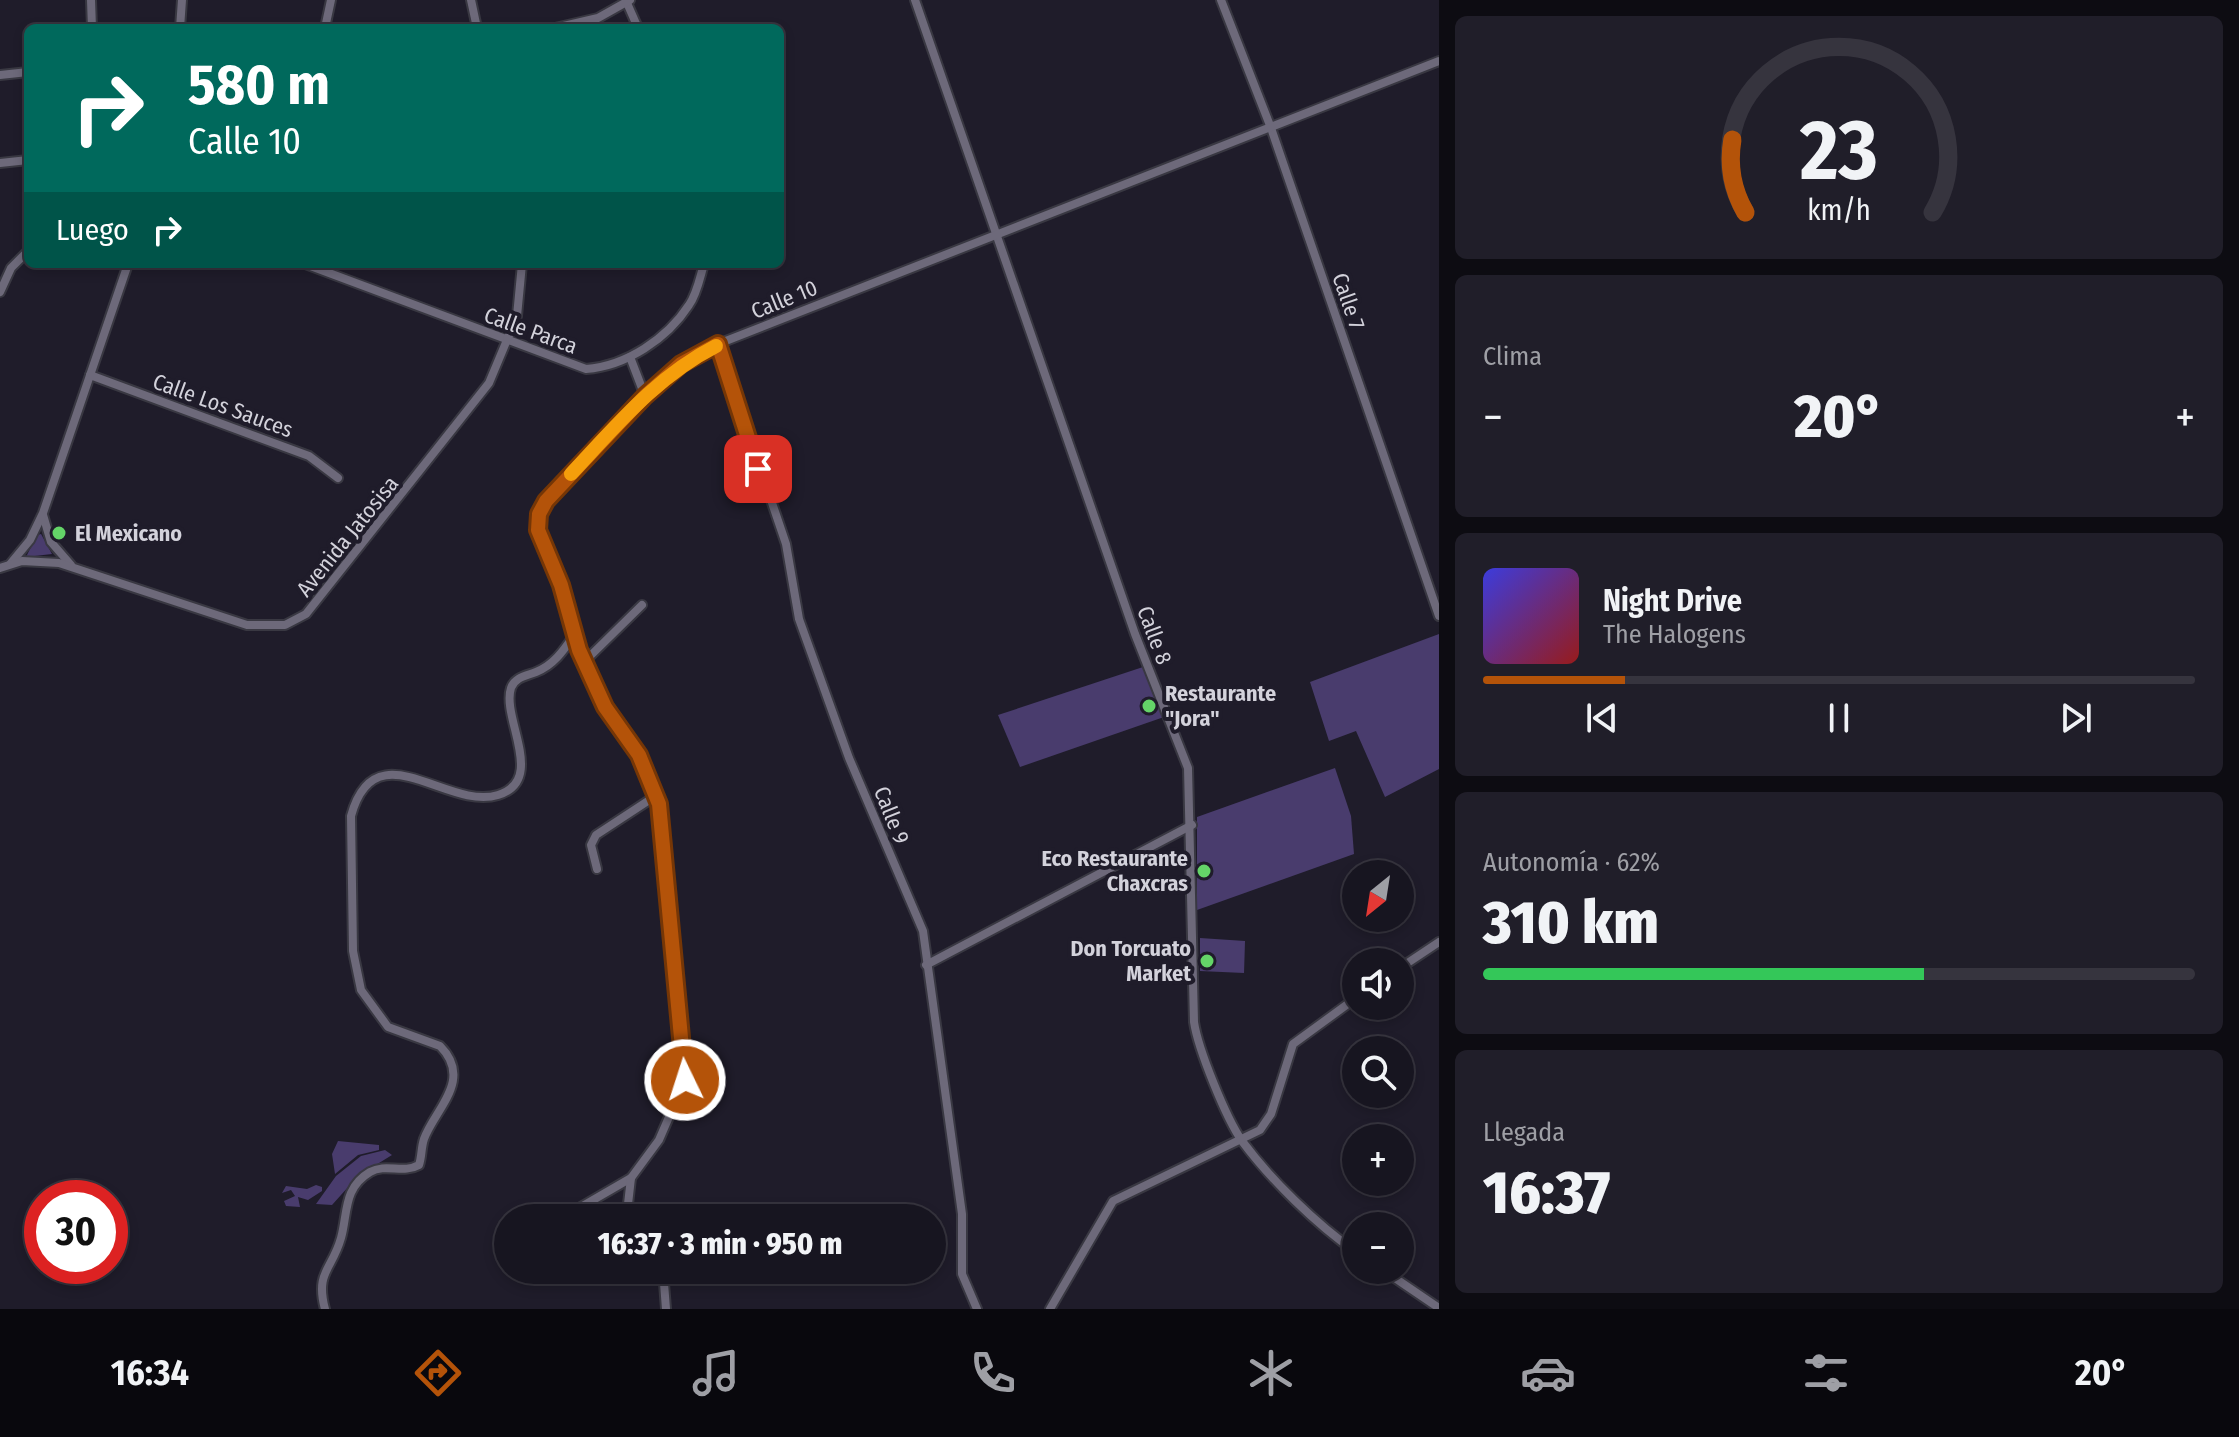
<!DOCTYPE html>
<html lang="es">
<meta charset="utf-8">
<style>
:root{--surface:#171520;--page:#201e29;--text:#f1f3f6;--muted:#9e9fa5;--line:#36343e;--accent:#b45309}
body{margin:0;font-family:"Fira Sans Condensed",sans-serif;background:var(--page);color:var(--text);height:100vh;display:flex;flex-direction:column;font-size:30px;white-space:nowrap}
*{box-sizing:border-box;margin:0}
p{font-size:26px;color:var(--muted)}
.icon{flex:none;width:44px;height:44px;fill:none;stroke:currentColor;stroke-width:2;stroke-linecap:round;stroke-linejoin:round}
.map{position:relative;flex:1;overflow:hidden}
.side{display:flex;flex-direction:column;gap:16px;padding:16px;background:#0d0c12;width:800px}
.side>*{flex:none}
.guide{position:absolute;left:24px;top:24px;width:760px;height:244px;border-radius:12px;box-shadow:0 4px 12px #0003,0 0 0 2px var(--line);background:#00695c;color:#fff;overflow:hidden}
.needle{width:52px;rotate:210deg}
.tools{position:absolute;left:1342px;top:860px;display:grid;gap:16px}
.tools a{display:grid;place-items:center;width:72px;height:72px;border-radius:50%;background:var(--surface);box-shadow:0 4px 12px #0003,0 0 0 2px var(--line);font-size:40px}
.speed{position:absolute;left:24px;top:1180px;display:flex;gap:16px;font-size:40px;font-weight:700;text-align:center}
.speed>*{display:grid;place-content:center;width:104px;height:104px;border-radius:50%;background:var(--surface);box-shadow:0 4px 12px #0003,0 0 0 2px var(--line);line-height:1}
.speed .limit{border:12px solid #d22;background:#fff;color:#111}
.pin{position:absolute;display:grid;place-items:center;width:68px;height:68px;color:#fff;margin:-34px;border-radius:16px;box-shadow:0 4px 12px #0006}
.me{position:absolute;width:88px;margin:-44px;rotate:356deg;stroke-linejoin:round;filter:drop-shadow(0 0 6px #0008)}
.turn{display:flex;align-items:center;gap:28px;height:168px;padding:0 32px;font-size:36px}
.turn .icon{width:104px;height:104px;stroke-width:2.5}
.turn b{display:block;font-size:56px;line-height:68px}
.then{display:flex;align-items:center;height:76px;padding:0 32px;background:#0003;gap:16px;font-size:30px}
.big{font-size:60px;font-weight:800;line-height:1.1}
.side .card{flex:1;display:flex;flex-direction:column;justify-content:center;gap:12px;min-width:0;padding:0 28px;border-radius:12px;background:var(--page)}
.side .dial{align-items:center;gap:0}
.dial svg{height:208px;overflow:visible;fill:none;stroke:var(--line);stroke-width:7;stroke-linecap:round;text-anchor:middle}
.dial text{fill:var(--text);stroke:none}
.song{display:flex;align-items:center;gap:24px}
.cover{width:96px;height:96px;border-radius:12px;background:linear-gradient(135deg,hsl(240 70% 55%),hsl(0 70% 35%))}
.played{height:8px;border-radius:4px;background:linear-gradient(90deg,var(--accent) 20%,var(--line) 20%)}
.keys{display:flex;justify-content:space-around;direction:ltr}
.heat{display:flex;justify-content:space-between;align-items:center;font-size:44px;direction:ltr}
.charge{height:12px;border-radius:6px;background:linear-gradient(90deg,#34c759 62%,var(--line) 0)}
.trip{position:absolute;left:494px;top:1204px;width:452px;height:80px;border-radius:40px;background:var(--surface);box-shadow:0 4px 12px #0003,0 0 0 2px var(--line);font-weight:800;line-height:80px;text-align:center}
.dock{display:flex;height:128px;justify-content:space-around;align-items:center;background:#09080d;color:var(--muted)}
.dock .icon{width:56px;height:56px}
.dock .current{color:var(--accent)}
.dock b{font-size:36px;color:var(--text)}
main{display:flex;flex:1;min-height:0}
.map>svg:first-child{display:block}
.green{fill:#493c6d}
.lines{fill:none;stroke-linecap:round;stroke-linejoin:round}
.minor-casing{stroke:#393842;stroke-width:12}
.minor{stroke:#6d697a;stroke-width:8}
.route-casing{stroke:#753606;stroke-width:20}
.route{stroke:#b45309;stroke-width:14}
.slow{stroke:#f59e0b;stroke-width:14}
.poi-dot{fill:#64d468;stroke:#1f1c2a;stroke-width:3}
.labels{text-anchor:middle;stroke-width:8;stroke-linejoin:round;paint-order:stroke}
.street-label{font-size:22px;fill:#d3d2db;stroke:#1f1c2a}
.poi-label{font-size:22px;font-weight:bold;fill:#d3d2db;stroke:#1f1c2a;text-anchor:start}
</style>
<main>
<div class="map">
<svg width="1439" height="1309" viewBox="0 0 1439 1309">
<rect width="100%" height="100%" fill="#1f1c2a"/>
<g class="green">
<path d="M41,534L52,554L26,557L37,535Z"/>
<path d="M1439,634V769L1385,797L1356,731L1329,741L1310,682Z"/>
<path d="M1143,667L1164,717L1020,767L998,715Z"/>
<path d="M1335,768L1351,816L1354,854L1197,910V817Z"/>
<path d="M1200,938L1245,941L1244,973L1200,971Z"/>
<path d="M338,1141L379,1145V1150L358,1155L335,1174L332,1154Z"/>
<path d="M385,1150L392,1155L358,1176L332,1205L316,1204L336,1176L361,1156Z"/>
<path d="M316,1185L322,1187V1191L308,1200L298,1197L300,1207L286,1206L284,1201L295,1196L291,1190L282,1193L286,1186L307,1189Z"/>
</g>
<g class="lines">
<g class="minor-casing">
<g id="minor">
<path d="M91,0L92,28"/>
<path d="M471,0L477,28"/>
<path d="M915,0L1135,634L1188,768L1194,1022C1198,1049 1226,1118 1242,1141C1271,1180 1316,1224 1356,1252"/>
<path d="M1221,0L1271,128L1439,616"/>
<path d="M627,3L638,28"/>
<path d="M180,28L182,0"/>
<path d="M325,28L331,0"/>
<path d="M555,28L598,18L630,0"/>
<path d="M0,75L28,72"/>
<path d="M0,163L28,160"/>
<path d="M305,264L586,369C626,366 667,339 689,305C697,294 700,277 704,264"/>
<path d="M0,292L11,268L28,251"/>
<path d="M718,344L786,544L799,619L849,758L923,931L962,1214V1274L977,1309"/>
<path d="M630,357L645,396"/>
<path d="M90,375L309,456L338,478"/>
<path d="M43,515L51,542L71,565"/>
<path d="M11,563L30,540L43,513L128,264"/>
<path d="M0,568L22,561L59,563L247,625H285L306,614L489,383L517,316L522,264"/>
<path d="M584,662L642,605"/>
<path d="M597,869L591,845L596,835L657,795"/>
<path d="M926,965L1192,825"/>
<path d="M1400,968L1439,942"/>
<path d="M562,1218L631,1178"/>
<path d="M641,1218L628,1204L631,1178L659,1140L685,1080L659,804L639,755L605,707L579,650L561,585L538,530L539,514L546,501L645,396L681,364L718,344L1439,61"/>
<path d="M506,1252L508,1250"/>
<path d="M663,1270L666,1309"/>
<path d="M1383,1270L1439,1308"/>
<path d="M325,1309C315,1272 332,1270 341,1238C348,1213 343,1188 370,1172C386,1163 403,1174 419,1165C422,1156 421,1148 424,1139C434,1110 474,1080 440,1046L388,1027L361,990L353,951L351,816C375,728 447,811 498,795C547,780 501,718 511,688C515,677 526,676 536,672C554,665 564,650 575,634"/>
<path d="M1050,1309L1113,1201L1260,1130L1271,1114L1293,1044L1356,998"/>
</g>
</g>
<use href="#minor" class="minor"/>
</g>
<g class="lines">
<g class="route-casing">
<path id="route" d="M685,1080L659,804L639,755L605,707L579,650L561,585L538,530L539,514L546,501L645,396L681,364L718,344L758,469"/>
</g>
<use href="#route" class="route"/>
<path class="slow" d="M571,474C616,426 657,376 716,346"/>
</g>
<g class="poi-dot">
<circle cx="59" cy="533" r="8"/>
<circle cx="1149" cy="706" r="8"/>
<circle cx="1204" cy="871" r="8"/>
<circle cx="1207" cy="961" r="8"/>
</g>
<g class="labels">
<g class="street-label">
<text transform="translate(784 299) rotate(-22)" y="8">Calle 10</text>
<text transform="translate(1349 301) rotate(71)" y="8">Calle 7</text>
<text transform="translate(531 330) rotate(20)" y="8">Calle Parca</text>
<text transform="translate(223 405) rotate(20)" y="8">Calle Los Sauces</text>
<text transform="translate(347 536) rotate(-51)" y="8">Avenida Jatosisa</text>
<text transform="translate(1155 635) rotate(69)" y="8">Calle 8</text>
<text transform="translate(892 815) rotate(68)" y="8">Calle 9</text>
</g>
<g class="poi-label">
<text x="75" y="541">El Mexicano</text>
<text x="1165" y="701">Restaurante<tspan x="1165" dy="25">"Jora"</tspan></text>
<text x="1188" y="866" text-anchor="end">Eco Restaurante<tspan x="1188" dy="25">Chaxcras</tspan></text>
<text x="1191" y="956" text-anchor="end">Don Torcuato<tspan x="1191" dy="25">Market</tspan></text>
</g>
</g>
</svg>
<div class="tools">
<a><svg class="needle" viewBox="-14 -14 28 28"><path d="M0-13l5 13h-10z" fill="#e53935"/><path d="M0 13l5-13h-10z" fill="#9e9fa5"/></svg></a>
<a><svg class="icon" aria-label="sound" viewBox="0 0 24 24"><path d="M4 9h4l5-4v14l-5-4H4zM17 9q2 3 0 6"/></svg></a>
<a><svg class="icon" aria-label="search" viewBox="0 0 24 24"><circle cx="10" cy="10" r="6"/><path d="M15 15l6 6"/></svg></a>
<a>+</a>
<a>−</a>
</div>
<div class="speed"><div class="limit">30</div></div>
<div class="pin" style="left:758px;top:469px;background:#d93025"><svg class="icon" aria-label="arrive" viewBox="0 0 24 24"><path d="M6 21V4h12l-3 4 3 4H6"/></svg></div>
<svg class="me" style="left:685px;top:1080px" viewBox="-20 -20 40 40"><circle r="17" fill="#b45309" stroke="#fff" stroke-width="3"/><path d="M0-11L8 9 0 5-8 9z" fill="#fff"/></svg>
<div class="trip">16:37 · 3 min · 950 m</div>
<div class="guide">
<div class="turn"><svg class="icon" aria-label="right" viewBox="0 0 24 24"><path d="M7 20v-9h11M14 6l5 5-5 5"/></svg><div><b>580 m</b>Calle 10</div></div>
<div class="then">Luego<svg class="icon" aria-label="right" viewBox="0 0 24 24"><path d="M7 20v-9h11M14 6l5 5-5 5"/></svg></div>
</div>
</div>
<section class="side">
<div class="card dial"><svg viewBox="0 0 100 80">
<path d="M14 69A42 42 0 1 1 86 69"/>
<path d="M14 69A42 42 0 0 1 9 41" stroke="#b45309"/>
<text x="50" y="56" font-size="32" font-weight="700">23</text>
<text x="50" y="72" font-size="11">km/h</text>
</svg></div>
<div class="card"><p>Clima</p>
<div class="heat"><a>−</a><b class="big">20°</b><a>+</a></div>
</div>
<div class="card">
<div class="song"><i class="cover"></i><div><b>Night Drive</b><p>The Halogens</p></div></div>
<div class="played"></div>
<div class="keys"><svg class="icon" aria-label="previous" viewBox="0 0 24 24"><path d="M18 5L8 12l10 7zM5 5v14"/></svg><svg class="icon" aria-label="pause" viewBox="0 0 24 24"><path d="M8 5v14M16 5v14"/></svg><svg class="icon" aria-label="next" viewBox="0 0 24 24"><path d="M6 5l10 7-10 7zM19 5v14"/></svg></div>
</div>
<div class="card"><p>Autonomía · 62%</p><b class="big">310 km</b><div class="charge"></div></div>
<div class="card"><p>Llegada</p><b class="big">16:37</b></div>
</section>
</main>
<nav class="dock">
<b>16:34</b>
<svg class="icon current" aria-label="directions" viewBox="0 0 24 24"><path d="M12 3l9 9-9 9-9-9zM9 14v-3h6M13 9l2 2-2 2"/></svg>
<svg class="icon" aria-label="music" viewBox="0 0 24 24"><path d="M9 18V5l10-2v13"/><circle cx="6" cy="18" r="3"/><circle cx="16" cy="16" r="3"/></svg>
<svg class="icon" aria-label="phone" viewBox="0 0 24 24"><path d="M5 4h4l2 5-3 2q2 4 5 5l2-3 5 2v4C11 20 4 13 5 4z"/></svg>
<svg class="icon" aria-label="climate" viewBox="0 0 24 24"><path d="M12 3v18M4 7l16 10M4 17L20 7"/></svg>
<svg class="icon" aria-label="car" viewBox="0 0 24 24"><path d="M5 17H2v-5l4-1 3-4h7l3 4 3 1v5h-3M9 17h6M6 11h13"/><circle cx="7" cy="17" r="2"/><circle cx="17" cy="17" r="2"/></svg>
<svg class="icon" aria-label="filters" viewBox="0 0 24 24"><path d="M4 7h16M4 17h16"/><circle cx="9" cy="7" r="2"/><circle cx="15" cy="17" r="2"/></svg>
<b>20°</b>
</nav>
